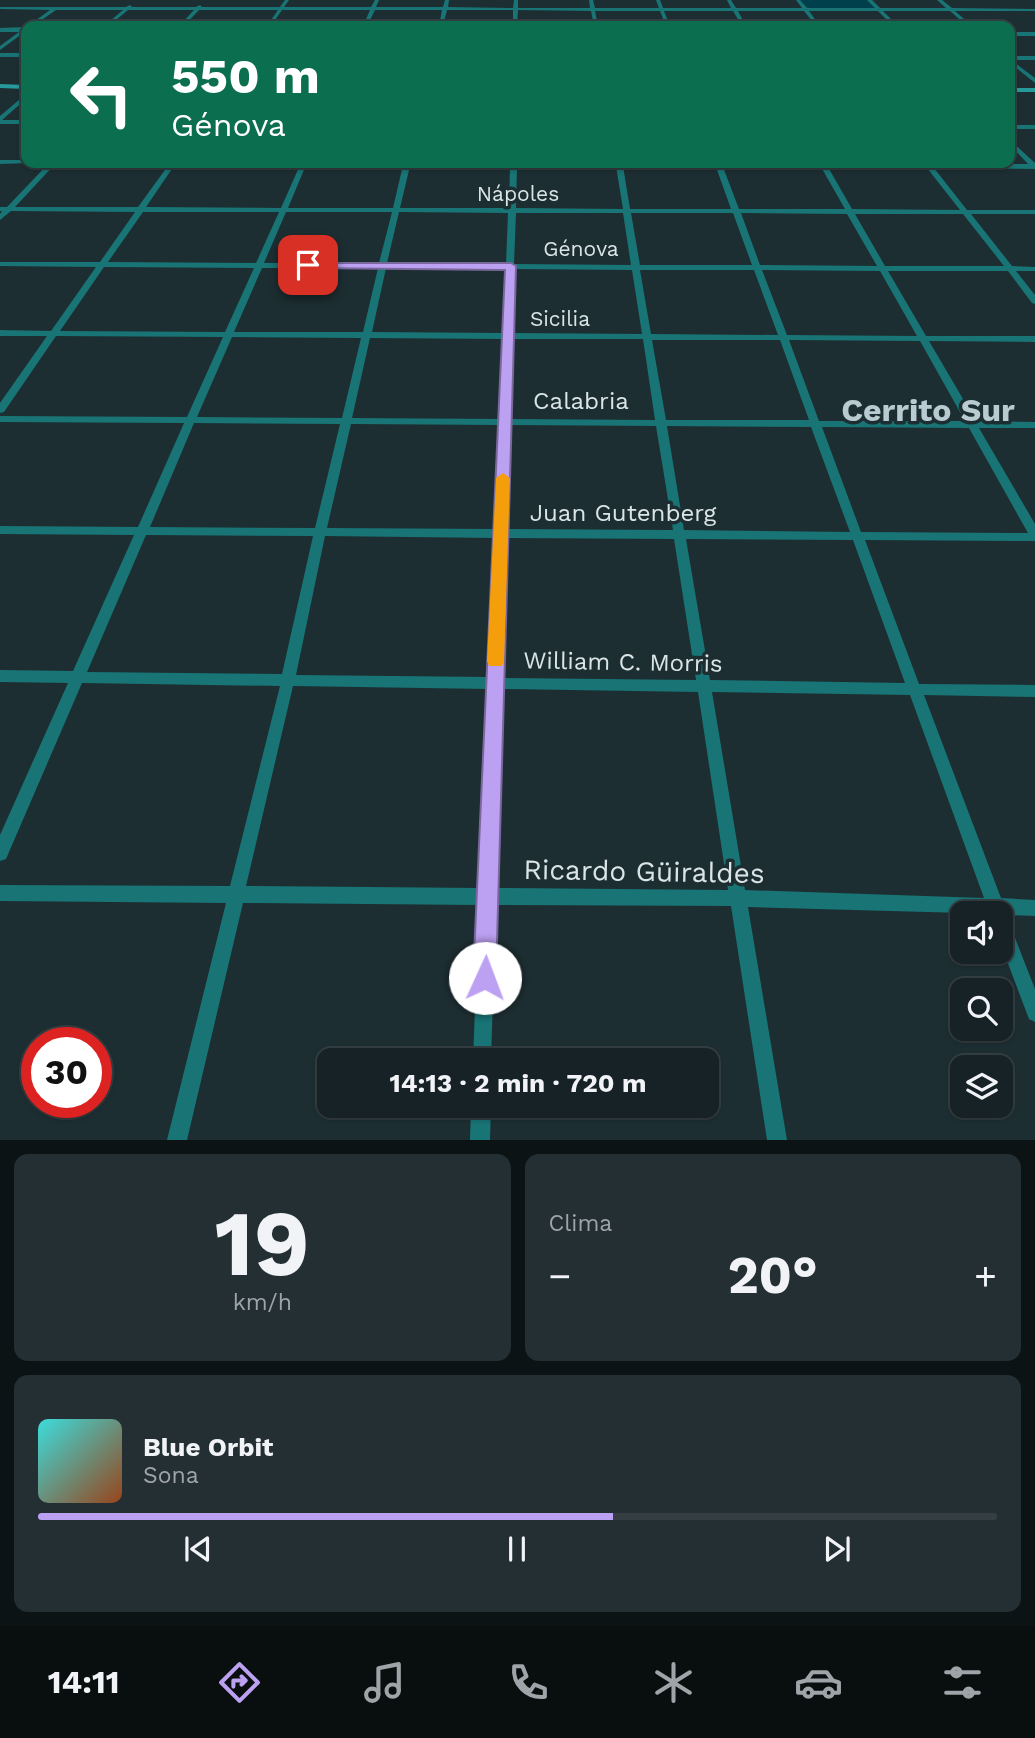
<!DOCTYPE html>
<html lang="es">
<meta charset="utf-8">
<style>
:root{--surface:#162226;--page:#232f32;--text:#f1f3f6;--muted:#9ea4a7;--line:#353f43;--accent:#bca0f2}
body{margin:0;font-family:"Work Sans",sans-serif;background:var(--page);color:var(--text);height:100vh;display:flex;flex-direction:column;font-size:26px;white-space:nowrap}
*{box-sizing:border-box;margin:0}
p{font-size:23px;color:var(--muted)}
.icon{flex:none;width:38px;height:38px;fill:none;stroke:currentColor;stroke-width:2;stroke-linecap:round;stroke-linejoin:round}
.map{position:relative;height:1140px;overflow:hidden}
.details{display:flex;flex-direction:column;gap:14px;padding:14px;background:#0c1315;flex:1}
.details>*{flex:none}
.banner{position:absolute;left:21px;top:21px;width:994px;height:147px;border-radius:14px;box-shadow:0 2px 5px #0004,0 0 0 2px var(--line);background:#0b6e4f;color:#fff;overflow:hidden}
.controls{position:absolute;left:950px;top:901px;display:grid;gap:14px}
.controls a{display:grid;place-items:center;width:63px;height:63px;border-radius:14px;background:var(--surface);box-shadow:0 2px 5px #0004,0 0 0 2px var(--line);font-size:35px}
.speed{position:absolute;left:21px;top:1027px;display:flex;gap:14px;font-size:35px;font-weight:700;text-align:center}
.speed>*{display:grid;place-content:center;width:91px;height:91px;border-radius:50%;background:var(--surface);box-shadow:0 2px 5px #0004,0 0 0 2px var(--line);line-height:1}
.speed .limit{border:10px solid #d22;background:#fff;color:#111}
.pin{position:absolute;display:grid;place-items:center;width:60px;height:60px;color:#fff;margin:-30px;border-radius:14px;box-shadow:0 4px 10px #0006}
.me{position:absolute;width:77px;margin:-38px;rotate:2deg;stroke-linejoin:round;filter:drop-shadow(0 0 5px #0008)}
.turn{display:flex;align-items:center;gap:24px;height:147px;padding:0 35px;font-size:32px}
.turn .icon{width:91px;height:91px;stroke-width:2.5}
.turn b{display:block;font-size:49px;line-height:60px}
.big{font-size:52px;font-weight:700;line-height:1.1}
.details .tile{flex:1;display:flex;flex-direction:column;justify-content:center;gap:10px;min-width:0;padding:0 24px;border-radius:14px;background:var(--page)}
.details .dial{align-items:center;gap:0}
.dial b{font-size:91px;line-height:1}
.song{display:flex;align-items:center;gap:21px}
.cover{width:84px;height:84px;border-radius:10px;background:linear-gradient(135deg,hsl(180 70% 55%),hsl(20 70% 35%))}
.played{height:7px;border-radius:4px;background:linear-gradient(90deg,var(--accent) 60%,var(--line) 60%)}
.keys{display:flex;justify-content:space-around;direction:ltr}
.heat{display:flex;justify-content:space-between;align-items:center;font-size:38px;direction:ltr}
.details .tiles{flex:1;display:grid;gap:14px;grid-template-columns:1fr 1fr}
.tile:last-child{grid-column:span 2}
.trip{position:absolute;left:317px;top:1048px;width:402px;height:70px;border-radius:14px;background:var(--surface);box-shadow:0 2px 5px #0004,0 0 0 2px var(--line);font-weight:700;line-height:70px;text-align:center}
.tab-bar{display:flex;height:112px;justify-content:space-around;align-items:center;background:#090e0f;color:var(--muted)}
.tab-bar .icon{width:49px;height:49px}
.tab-bar .on{color:var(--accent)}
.tab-bar b{font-size:32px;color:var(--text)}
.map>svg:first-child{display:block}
.green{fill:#00404d}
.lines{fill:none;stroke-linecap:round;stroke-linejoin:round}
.minor{fill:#187475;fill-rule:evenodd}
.secondary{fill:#26999a;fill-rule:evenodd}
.route{fill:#bca0f2;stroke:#7a689d;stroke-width:2}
.slow{fill:#f59e0b}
.labels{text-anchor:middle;stroke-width:7;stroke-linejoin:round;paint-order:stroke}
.far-street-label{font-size:21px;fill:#dbe5e8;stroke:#1d2e32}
.street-label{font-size:24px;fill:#dbe5e8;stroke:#1d2e32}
.near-street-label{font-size:28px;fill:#dbe5e8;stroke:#1d2e32}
.district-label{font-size:32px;font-weight:bold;fill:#b7cbd1;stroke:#1d2e32}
</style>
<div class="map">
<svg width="1035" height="1140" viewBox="0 0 1035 1140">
<rect width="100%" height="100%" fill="#1d2e32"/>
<path class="green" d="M798,0H869L880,10H805Z"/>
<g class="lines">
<g class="minor">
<path d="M285,0H289L284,7H371L375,0H379L376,7H443L445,0H449L448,7L513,8L514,0H518V8H590L589,0H593L595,8H659L656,0H660L663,8H731L727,0H731L736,8H802L796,0H800L807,8H875L867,0H872L880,8H946L937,0H942L952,8L1035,9V11H955L972,26H967L950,11H883L898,26H893L878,11H809L820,26H816L804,11H738L746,26H742L733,11H664L670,26H666L660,11H595L598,26H594L591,11L518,10L517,26H513V10H447L443,26H439L442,10H375L367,26H363L370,10H282L271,26H267L278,10H199L184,26H179L194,10H128L109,26H104L123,10H56L33,26H28L50,10L0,9V7H126L130,5L132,7H196L200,5L202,7H280Z"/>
<path d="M0,28L26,27V31L0,50V46L19,32H0Z"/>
<rect x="1010" y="32" width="25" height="4"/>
<rect x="0" y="53" width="26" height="4"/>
<path d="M1010,56H1035V60H1011L1035,78V83L1010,63Z"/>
<path d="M26,94V99L2,120H26V124H0V116Z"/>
<rect x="1010" y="125" width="25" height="4"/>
<path d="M1010,140L1035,163V169L934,168L967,210H1035V214H971L1012,266L1035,267V271H1016L1035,295V304L1032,303L1008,271H888L926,336H1035V342L929,341L976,421L1035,422V428H979L1035,524V541L865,540L919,684L1035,685V697L924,695L1001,898L1035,900V916L1006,915L1035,989V1022L1029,1019L1001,945V914L748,907L787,1140H767L731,906L496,905L491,1060H473L479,905L243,903L187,1140H167L226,903L0,901V885L230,886L280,686L82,683L6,859L0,861V835L68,683L0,682V670L73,671L134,535L0,534V526L138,527L184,423L0,422V416L187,417L223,337L56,336L4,412L0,413V403L47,336H0V330L51,331L96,267L0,266V262H100L135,212L11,211L0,220V214L2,211H0V207H7L49,163H56L15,207H138L170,163H176L146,207L281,208L300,165H292L289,163L1028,164L1010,145ZM306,165H403L393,208H288ZM410,166H510L509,208H400ZM517,166H616L623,209L516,208ZM623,166L716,167L731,209H630ZM723,167H821L845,209H739ZM828,167L927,168L960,210L852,209ZM143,212H279L256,263L108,262ZM286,212H392L379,263H264ZM399,212L508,213L506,264L387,263ZM516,213H623L631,265L514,264ZM631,213H733L752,265H640ZM741,213L847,214L877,266L760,265ZM855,214H963L1004,266H885ZM104,267L254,268L225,332L60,331ZM262,268H378L363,332H234ZM386,268L506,269L503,333L372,332ZM514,269L632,270L642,334L512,333ZM640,270H754L778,335L651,334ZM762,270L880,271L917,336L787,335ZM232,337L361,338L342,418L197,417ZM370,338L503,339L500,419L352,418ZM512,339H643L655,420L510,419ZM652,340H780L809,420H666ZM789,340L920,341L965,421H819ZM194,423L340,424L315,528L150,527ZM351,424L499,425L495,529L327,528ZM510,425L656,426L673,530L507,529ZM667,426L811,427L850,532L684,530ZM822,427L969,428L1028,533L861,532ZM146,535L313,536L282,674L87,672ZM325,536L495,538L489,677L296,675ZM507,538L674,539L696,680L502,678ZM686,539L853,540L905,683L710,680ZM293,686L488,689L480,888L246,886ZM502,689L698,692L728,890L496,888ZM712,692L910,695L984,898L745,890Z"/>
<path d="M0,160H26V163H29L0,164Z"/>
<path d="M471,1106H491L490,1140H470Z"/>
</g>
<g class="secondary">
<path d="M0,84L26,85V89L0,88Z"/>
<rect x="1010" y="88" width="25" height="4"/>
</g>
</g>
<path class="route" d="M305,263H511L516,266L496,978L493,986L485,989L477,986L473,978L505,270L308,268H305Z"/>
<path class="slow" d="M503,473L510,478L504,661L502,666H489L487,661L496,478Z"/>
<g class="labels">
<g class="far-street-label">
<text x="518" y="201">Nápoles</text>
<text x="581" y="256">Génova</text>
<text x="560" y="326">Sicilia</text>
</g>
<g class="street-label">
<text x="581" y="409">Calabria</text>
<text x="623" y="521">Juan Gutenberg</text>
<text transform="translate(623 662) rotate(1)" y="8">William C. Morris</text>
</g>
<g class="near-street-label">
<text transform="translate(644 871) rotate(1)" y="10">Ricardo Güiraldes</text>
</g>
<g class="district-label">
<text x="928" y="421">Cerrito Sur</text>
</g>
</g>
</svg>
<div class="controls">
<a><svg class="icon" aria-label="sound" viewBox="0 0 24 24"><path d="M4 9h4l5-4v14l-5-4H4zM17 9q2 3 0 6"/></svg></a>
<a><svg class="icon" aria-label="search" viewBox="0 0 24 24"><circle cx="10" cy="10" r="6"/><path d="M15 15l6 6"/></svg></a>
<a><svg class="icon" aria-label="layers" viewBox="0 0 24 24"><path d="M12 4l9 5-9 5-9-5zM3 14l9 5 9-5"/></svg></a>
</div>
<div class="speed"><div class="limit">30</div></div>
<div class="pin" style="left:308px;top:265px;background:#d93025"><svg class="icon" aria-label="arrive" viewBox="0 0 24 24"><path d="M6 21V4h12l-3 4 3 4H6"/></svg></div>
<svg class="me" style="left:485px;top:978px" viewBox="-20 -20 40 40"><circle r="19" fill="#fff"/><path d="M0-13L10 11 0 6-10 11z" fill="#bca0f2"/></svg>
<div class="trip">14:13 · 2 min · 720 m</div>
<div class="banner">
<div class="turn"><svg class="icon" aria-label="left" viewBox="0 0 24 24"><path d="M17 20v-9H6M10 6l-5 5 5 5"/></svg><div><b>550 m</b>Génova</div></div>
</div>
</div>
<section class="details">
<div class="tiles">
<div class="tile dial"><b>19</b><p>km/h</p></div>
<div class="tile"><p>Clima</p>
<div class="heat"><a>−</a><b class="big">20°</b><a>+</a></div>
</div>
<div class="tile">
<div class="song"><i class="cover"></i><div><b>Blue Orbit</b><p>Sona</p></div></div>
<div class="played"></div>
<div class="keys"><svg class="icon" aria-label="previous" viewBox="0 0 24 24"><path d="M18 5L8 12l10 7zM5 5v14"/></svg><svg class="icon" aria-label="pause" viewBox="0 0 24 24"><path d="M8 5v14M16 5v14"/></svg><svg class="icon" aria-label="next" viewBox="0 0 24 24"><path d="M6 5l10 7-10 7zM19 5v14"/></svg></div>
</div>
</div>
</section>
<nav class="tab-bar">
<b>14:11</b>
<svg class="icon on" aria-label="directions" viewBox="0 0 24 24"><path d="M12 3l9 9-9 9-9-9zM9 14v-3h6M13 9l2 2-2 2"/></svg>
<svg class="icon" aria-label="music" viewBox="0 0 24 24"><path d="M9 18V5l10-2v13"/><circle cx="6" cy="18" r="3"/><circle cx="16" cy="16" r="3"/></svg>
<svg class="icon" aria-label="phone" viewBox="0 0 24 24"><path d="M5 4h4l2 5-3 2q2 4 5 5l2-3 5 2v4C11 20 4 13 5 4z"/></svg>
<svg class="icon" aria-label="climate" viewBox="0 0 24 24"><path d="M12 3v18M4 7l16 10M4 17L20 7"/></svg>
<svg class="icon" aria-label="car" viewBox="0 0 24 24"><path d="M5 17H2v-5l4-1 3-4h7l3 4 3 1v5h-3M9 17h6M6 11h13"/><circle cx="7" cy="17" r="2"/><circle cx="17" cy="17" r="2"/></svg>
<svg class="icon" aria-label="filters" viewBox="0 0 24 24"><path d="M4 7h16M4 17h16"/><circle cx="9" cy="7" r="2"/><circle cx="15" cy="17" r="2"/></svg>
</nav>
